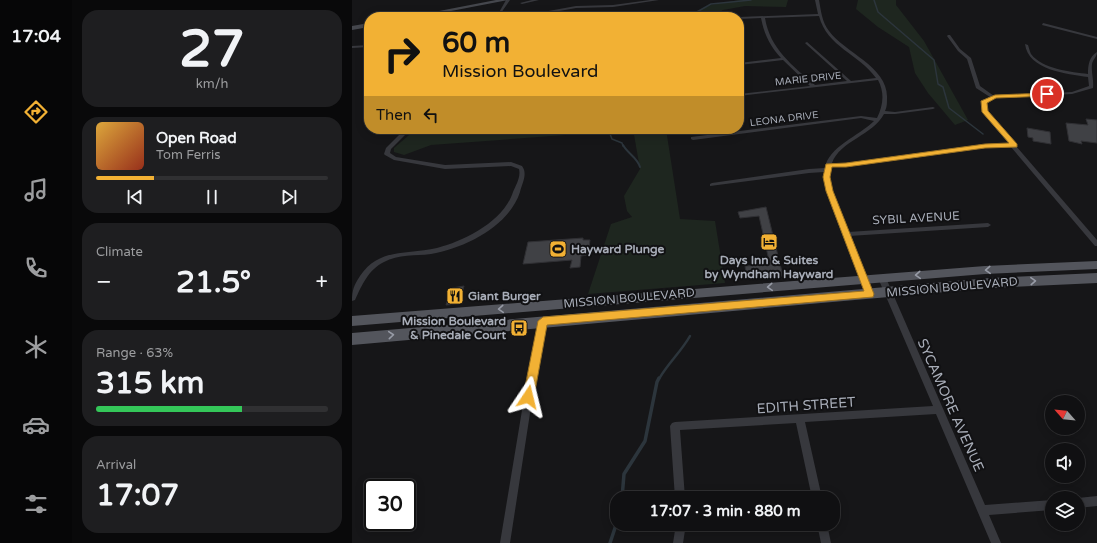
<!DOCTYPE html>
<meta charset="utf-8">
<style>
:root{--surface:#101012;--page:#1e1e20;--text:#f1f3f6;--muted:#9c9d9f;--line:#303032;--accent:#f2b134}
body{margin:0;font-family:"Varela Round",sans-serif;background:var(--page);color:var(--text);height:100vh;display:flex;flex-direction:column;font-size:15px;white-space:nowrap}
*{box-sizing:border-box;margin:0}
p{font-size:13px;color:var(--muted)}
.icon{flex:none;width:22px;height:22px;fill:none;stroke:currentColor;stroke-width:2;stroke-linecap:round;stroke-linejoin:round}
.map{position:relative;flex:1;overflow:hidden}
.drawer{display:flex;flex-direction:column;gap:10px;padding:10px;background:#09090a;width:280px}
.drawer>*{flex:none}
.top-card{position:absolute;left:12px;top:12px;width:380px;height:122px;border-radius:16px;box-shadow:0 2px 10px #0003,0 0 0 1px var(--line);background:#f2b134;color:#111;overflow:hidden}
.needle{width:26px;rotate:297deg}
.fabs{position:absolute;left:693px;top:395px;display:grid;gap:8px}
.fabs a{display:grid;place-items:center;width:40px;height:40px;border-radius:50%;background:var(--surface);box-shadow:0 2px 10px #0003,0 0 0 1px var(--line);font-size:20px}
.speed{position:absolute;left:12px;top:479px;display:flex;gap:8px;font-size:20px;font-weight:700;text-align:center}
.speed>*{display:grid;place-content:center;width:52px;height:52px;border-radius:50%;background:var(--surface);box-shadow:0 2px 10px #0003,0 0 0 1px var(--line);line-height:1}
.speed .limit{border:2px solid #111;border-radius:6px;background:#fff;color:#111}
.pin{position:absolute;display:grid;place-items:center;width:34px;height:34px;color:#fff;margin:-17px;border:2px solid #fff;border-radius:50%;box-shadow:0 1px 4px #0007}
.me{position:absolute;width:44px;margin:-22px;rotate:10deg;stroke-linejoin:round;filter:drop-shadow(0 0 3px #0008)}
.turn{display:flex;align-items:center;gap:14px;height:84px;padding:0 12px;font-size:18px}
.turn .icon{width:52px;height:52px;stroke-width:2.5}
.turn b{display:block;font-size:28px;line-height:34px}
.then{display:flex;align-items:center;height:38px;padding:0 12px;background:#0003;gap:8px;font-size:15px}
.big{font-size:30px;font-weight:700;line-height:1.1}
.drawer .widget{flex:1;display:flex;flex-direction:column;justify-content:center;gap:6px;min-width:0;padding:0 14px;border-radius:16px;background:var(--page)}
.drawer .dial{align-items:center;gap:0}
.dial b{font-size:52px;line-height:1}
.song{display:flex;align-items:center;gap:12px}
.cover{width:48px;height:48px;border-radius:6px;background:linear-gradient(135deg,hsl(40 70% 55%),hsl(10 70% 35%))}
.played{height:4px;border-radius:2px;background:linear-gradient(90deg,var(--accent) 25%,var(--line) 25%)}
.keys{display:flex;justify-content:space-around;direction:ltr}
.heat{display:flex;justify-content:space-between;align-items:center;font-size:22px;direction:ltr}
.charge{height:6px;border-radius:3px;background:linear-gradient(90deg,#34c759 63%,var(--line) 0)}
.trip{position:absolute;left:258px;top:491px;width:230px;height:40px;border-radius:16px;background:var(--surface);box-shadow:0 2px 10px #0003,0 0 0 1px var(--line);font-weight:700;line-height:40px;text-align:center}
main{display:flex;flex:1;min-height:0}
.menu{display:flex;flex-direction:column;width:72px;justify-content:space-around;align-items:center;background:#060607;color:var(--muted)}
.menu .icon{width:28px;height:28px}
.menu .on{color:var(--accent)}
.menu b{font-size:18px;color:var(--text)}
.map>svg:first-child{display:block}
.green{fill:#1e261f}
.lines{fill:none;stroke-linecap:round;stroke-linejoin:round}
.stream-far3{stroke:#2c353c;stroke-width:1.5}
.stream-far2{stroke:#2c353c;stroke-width:2}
.stream-far1{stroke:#2c353c;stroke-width:2.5}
.stream{stroke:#2c353c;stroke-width:3.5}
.building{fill:#404145;stroke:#303034}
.street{fill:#37383d;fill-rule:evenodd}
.secondary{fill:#45474d;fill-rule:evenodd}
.primary{fill:#53555c;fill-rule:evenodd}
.oneway{stroke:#979ba6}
.route{fill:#f2b134;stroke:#9d7322}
.labels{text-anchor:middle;stroke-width:4;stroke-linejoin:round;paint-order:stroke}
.far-street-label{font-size:10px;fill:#a8adb8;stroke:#111113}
.street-label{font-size:12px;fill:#a8adb8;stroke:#111113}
.poi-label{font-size:12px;font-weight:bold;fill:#a8adb8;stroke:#111113;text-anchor:start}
.near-street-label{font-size:14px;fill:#a8adb8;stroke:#111113}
</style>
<main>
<nav class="menu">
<b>17:04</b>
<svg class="icon on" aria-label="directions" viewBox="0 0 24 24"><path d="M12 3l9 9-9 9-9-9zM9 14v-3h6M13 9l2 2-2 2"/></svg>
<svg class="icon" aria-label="music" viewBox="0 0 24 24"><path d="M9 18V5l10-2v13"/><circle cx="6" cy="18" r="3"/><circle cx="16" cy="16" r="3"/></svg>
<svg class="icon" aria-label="phone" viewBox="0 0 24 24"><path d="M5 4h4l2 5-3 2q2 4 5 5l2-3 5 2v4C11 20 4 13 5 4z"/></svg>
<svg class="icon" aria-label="climate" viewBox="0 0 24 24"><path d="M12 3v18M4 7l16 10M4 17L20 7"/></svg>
<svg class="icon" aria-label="car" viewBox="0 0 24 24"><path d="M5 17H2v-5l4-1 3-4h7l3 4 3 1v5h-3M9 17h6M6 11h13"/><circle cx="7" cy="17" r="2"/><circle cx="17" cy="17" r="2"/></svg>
<svg class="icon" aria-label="filters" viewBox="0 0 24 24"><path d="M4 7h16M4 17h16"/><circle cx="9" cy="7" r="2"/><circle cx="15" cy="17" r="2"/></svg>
</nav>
<section class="drawer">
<div class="widget dial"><b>27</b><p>km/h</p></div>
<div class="widget">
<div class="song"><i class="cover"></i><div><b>Open Road</b><p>Tom Ferris</p></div></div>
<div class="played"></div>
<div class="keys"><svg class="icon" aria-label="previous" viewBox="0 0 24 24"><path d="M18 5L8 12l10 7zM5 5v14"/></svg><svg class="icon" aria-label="pause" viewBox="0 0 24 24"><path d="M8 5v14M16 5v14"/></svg><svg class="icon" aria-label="next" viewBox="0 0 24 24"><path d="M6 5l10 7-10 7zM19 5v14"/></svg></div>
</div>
<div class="widget"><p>Climate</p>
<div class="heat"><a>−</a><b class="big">21.5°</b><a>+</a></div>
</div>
<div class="widget"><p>Range · 63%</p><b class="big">315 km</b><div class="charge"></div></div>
<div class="widget"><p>Arrival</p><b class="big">17:07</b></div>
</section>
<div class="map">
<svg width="745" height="543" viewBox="0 0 745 543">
<rect width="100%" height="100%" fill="#161618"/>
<g class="green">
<path d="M387,0H436L434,7L393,6L371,10L359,17H330L359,5Z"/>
<path d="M506,0H544V5L572,41L616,120L603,125L576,93L563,73L557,47L526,27L504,9Z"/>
<path d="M64,129H228L227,134L79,145L52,155L42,152V148Z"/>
<path d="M281,129H314L328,219L363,221L373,283L236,294L259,224L280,217L275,211L272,196L288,169Z"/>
</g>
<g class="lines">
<g class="stream-far3">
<path d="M522,0L526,12L582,60L586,84L591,87L597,108L631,134"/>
<path d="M336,17L359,4L399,0"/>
<path d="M261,129L258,134L260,139L270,143L271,146"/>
</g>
<path class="stream-far2" d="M271,145C276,154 285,157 288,167"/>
<path class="stream-far1" d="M307,379C316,363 329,352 338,336"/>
<g class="stream">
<path d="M270,498L272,474L293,441L305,382L307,378"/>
<path d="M258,543L265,522"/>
</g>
</g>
<g class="building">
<path d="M734,119L745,120V143L729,141L730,144L717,141L714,123L736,125Z"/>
<path d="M675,128L698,132L699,144L681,141V138L676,137Z"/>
<path d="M414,207L431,276L395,278L393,266L418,265L407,216L388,218L386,212Z"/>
<path d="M231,238V240H238L236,255L229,256L228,267L218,268L220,260L171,264L176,242Z"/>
<path d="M112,286L107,304L94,305L100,288Z"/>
</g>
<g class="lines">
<g class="street">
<path d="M154,0H158L149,13L191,12L224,6L261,5L298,0H307L261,7L224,8L191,14L145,16Z"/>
<path d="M180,0H187L170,4L168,3Z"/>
<path d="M463,0H467C469,11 470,22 477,31C493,53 537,67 535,99C535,103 535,107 533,111L543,112L581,107L583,108L581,109L543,114H532C521,135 488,141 480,163H494L633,144H657L633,116L629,107L631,100L638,97L624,88L615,59L606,51L595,36L596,35H598L608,49L619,58L628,86L642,96L720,92L737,86L736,77C715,74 676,70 673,44L676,45C677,48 678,52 679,54C690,69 720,72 736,74C736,65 737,57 745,52C745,57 741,59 740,64C739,73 742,80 741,88L720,94L644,98L635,102L633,107L637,115L662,143L664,144V146L745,240V246H743L659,147L633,148L494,167H479C473,184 489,215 496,232L636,223L639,225L636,227L497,236L522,294L521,296H515L514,294L482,213L473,181L472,172L457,173L358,186V184L360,183L457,169L473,168C476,147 507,136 522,121L509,118L341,140L339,139V137L509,116L525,118C531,106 533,93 526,80L387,96V94L458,86L431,60L387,65V63L429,58C418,46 412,34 409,18L387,19V17L466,14ZM467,16C475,47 507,54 524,78L499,81L455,42L453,43L454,44L495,81L463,85C441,66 418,49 413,18Z"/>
<path d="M691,23L745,37V39L690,25Z"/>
<path d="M17,45V47L0,48V46Z"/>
<path d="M53,129H59L39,149L38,153L44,157L93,165L159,162L170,166C176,174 170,183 168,192C157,226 113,248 79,254C64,256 46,254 32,262C16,270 10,285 3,300L0,301C0,290 2,285 8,276C27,247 57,255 85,248C113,241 152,221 161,192C164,185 169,177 167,169L159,166L93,169L42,160L33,155L32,154L34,148Z"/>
<path d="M530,275L534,278L633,505L700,500V510L637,515L649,543H639L584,414L453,422L470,498H460L444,423L328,430L333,498H323L318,426L320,423L323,422L581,406L526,278Z"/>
<path d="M191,318L194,319L195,321L185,368L158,543H148L177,368L187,321L188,319Z"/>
<path d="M745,496V506L726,508V498Z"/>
<path d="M324,524H334L331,543H321Z"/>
<path d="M465,524H475L479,543H469Z"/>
</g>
<g class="secondary">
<path d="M144,0H156L68,17H56Z"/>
<path d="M17,23V27L0,30V26Z"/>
</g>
<g class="primary">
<path d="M745,261V269L633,274L0,326V316L633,266Z"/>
<path d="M745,273V283L638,288L0,345V333L638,278Z"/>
</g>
</g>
<defs><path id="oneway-chevron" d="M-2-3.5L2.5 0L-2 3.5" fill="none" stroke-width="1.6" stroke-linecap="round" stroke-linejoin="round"/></defs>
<g class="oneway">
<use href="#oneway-chevron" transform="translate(636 270) rotate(177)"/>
<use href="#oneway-chevron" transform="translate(566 275) rotate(176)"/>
<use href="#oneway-chevron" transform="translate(681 281) rotate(-3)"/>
<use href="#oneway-chevron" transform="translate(418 287) rotate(176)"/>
<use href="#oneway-chevron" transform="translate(149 309) rotate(176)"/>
<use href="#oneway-chevron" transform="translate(39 335) rotate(-5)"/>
</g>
<path class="route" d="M695,93L698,94L697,96L644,98L635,103L636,111L665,144V147L633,148L494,167H480L478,177L481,191L522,294L521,297L195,325L182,397L181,400L176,402L172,400L171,397L186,321L191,317L512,291L474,191L471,177L474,164L494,163L633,144L657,143L630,112L629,101L643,95Z"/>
<defs>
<g id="hotel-square" transform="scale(0.9)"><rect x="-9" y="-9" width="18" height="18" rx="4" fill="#f2b134" stroke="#111113"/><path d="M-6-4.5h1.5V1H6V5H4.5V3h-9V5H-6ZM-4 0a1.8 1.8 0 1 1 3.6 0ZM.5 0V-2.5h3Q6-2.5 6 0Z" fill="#111"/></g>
<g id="stadium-square" transform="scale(0.9)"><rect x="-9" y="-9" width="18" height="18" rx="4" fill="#f2b134" stroke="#111113"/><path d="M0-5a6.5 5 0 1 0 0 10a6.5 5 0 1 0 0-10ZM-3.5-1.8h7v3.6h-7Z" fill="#111"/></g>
<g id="restaurant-square" transform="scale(0.9)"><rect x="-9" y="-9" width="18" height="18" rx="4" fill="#f2b134" stroke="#111113"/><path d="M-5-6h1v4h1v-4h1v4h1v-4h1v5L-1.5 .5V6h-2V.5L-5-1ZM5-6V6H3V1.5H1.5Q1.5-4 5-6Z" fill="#111"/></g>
<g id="bus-square" transform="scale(0.9)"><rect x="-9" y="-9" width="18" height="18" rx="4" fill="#f2b134" stroke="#111113"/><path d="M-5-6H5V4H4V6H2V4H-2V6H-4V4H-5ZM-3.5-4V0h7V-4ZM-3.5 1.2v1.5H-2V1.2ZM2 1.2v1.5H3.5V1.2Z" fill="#111"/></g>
</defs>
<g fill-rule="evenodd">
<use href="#hotel-square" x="417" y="242"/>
<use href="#stadium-square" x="206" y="249"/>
<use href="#restaurant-square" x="103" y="296"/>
<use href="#bus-square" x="167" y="328"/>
</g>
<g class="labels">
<g class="far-street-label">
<text transform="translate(456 78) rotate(-6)" y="4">MARIE DRIVE</text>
<text transform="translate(432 118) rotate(-7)" y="4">LEONA DRIVE</text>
</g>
<g class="street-label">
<text transform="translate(564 218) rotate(-3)" y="4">SYBIL AVENUE</text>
<text transform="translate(600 287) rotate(-5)" y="4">MISSION BOULEVARD</text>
<text transform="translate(277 298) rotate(-5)" y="4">MISSION BOULEVARD</text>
</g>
<g class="poi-label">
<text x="219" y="253">Hayward Plunge</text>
<text x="417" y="264" text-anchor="middle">Days Inn &amp; Suites<tspan x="417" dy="14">by Wyndham Hayward</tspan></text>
<text x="116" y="300">Giant Burger</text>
<text x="154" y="325" text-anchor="end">Mission Boulevard<tspan x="154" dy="14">&amp; Pinedale Court</tspan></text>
</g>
<g class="near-street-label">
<text transform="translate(454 405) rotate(-4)" y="5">EDITH STREET</text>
<text transform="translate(599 405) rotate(66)" y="5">SYCAMORE AVENUE</text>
</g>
</g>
</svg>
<div class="fabs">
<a><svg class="needle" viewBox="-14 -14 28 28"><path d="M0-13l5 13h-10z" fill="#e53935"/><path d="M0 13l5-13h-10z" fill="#9c9d9f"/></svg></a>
<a><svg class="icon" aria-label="sound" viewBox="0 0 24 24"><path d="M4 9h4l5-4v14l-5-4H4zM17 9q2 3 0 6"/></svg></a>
<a><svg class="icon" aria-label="layers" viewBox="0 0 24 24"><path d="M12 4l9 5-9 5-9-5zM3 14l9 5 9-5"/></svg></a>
</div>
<div class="speed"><div class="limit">30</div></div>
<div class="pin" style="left:695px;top:94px;background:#d93025"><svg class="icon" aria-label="arrive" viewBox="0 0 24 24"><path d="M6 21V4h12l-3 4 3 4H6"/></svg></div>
<svg class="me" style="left:176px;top:397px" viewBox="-20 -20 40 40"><path d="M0-17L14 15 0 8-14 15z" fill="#f2b134" stroke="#fff" stroke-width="4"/></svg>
<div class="trip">17:07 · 3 min · 880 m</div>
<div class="top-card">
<div class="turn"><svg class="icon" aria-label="right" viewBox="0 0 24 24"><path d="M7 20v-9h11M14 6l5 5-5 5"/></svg><div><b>60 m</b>Mission Boulevard</div></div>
<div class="then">Then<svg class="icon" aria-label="left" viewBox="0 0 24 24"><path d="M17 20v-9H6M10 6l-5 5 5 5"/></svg></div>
</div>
</div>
</main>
